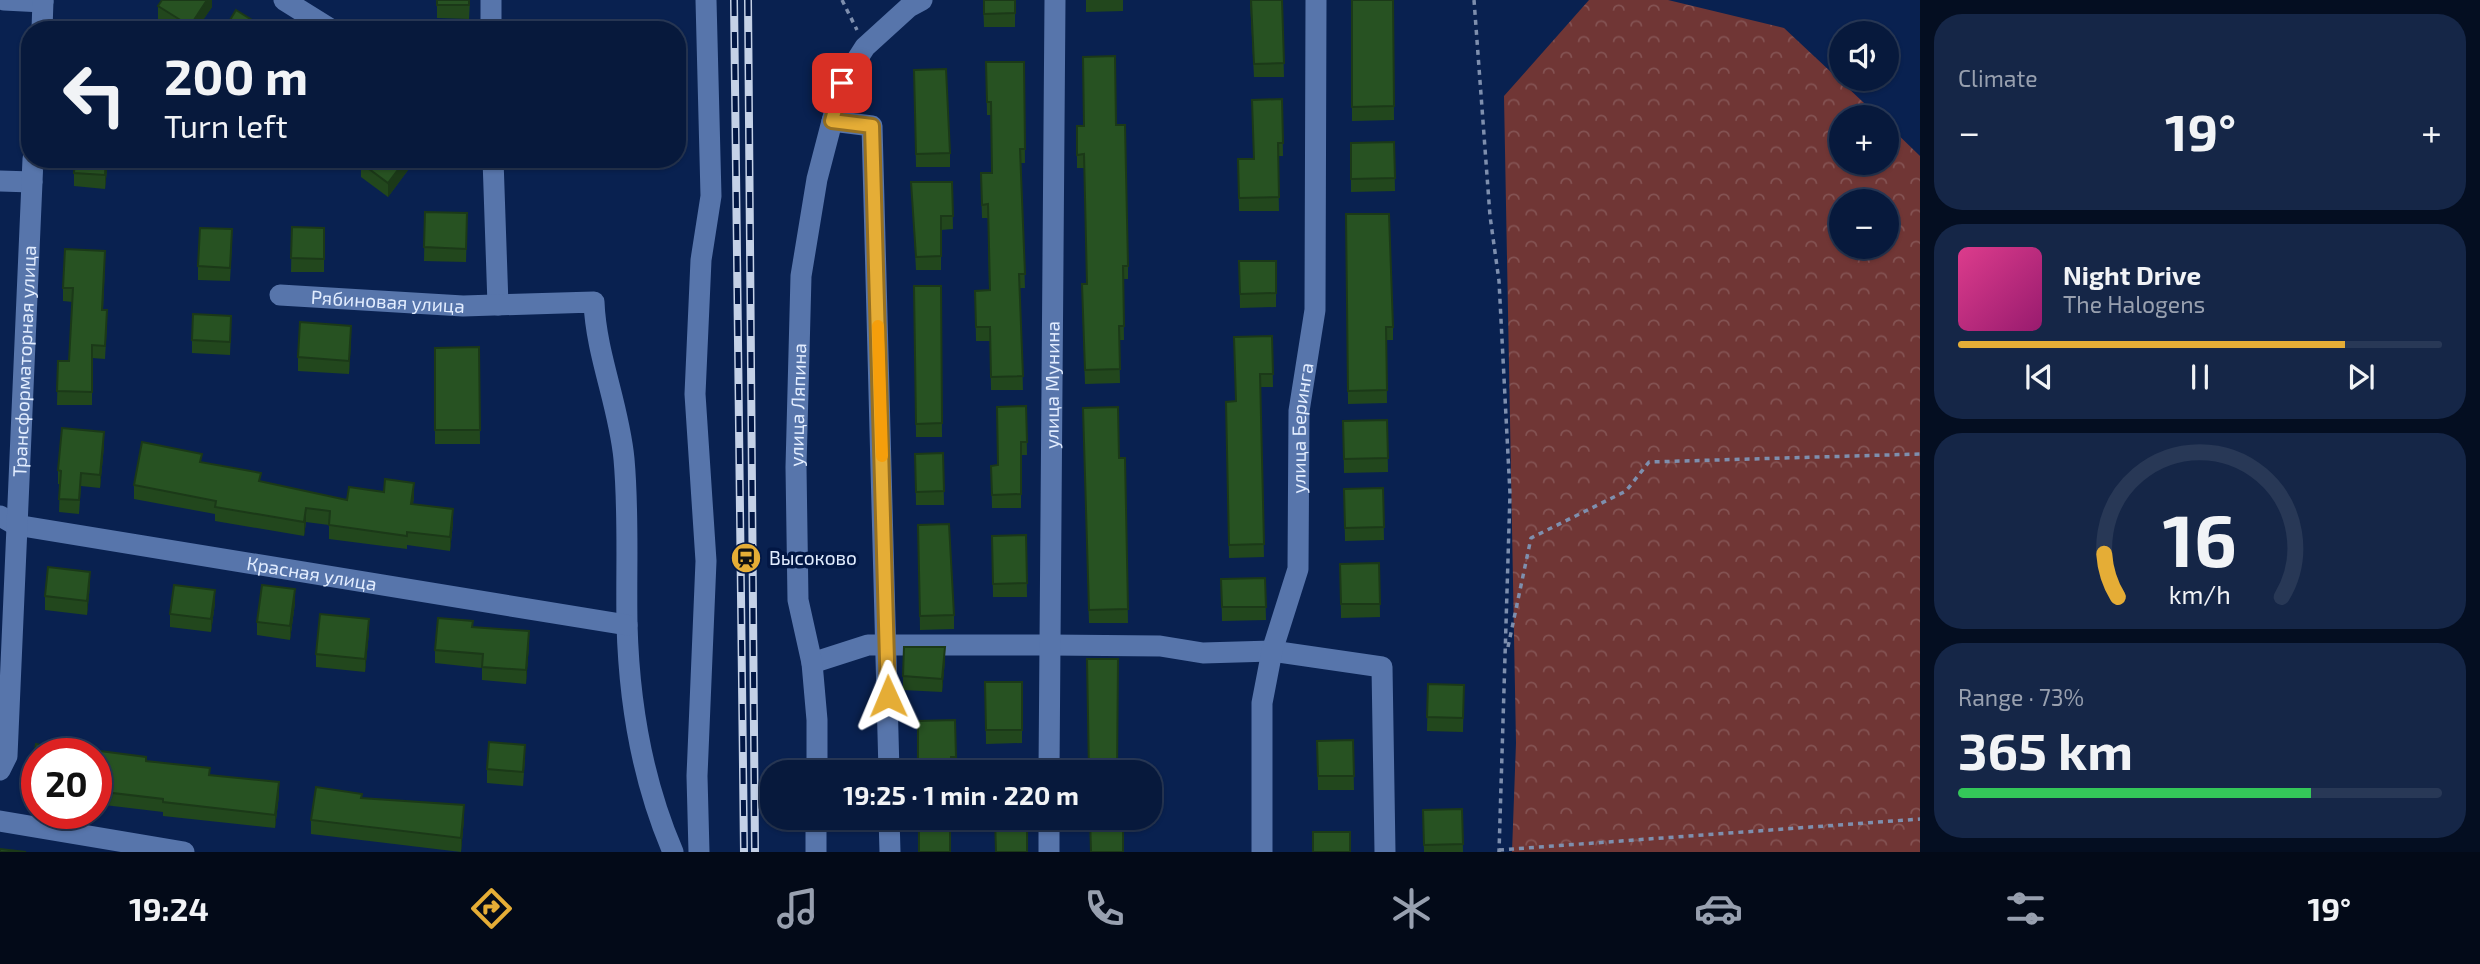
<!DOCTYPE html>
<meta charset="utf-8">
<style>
:root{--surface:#07193c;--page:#152647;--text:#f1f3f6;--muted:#98a0af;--line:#283856;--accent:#e5ad36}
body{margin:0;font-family:"Exo 2",sans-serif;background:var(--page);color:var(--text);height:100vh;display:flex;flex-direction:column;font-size:26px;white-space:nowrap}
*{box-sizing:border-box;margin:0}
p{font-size:23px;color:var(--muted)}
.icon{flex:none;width:38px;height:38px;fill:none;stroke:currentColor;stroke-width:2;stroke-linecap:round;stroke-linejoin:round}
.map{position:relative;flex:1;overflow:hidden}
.details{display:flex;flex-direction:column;gap:14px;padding:14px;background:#040e21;width:560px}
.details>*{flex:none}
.hud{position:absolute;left:21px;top:21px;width:665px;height:147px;border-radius:28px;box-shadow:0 2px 5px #0004,0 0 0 2px var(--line);background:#07193c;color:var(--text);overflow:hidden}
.controls{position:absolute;left:1829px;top:21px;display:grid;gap:14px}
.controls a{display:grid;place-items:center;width:70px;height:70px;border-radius:50%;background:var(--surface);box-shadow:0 2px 5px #0004,0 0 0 2px var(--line);font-size:35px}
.speed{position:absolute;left:21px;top:738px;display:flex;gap:14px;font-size:35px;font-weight:700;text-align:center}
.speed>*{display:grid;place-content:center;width:91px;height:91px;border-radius:50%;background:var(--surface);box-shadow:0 2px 5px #0004,0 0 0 2px var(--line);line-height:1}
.speed .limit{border:10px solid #d22;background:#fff;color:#111}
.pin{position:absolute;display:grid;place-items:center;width:60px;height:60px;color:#fff;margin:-30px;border-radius:14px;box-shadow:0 4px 10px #0006}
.me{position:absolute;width:77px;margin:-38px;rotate:359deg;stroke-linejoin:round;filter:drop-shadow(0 0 5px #0008)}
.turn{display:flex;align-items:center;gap:24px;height:147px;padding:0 28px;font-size:32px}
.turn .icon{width:91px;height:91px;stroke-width:2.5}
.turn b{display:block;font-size:49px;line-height:60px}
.big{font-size:52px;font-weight:700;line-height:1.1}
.details .card{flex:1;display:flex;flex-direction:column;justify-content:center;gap:10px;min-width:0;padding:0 24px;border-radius:28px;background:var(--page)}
.details .dial{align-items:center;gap:0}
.dial svg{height:182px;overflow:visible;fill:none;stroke:var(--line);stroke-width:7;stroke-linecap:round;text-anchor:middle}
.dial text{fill:var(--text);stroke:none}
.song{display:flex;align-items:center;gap:21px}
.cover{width:84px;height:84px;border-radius:10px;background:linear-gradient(135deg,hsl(330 70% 55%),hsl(320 70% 35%))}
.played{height:7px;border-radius:4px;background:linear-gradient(90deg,var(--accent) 80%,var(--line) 80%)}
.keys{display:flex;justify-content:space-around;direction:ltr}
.heat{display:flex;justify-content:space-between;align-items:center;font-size:38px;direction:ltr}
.charge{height:10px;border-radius:5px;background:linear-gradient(90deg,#34c759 73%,var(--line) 0)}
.trip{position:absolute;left:760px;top:760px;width:402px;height:70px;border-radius:28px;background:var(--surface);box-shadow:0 2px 5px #0004,0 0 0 2px var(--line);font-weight:700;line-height:70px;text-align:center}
.dock{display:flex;height:112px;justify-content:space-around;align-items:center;background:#030a18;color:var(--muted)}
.dock .icon{width:49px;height:49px}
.dock .selected{color:var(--accent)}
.dock b{font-size:32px;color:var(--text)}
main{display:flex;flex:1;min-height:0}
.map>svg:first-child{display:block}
.forest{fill:url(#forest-crowns);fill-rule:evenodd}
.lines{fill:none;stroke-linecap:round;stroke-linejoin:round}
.path{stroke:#7e8fae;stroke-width:3.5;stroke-dasharray:5 5;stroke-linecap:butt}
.minor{stroke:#5775ab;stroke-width:21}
.rail-casing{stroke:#c4d1e7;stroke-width:8}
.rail{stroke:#021744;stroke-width:5;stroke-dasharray:16;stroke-linecap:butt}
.wall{fill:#22471d}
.shaded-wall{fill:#1b3918}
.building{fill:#275222;stroke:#1b3918;stroke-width:2}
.route-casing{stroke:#957023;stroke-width:18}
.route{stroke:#e5ad36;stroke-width:12}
.slow{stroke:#f59e0b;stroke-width:12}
.labels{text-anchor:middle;stroke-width:7;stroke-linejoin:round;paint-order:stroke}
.street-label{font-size:19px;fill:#e2edff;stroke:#021744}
.poi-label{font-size:19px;fill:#e2edff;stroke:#021744;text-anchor:start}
</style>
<main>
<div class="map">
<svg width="1920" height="852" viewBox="0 0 1920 852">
<defs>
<pattern id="forest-crowns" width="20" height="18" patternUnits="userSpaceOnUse" patternTransform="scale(1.75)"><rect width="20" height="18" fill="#703635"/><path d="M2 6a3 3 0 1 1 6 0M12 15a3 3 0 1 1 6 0" fill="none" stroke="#845353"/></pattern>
</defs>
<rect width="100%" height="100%" fill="#092150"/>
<path class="forest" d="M1589,0H1668L1784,28L1879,117H1841V163H1886L1887,124L1920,156V852H1512L1516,743L1504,96ZM1841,201H1886V247H1841Z"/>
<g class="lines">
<g class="path">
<path d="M842,0L857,30"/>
<path d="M1474,0L1490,216L1499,281L1510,494L1499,852"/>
<path d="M1508,647L1531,538L1626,491L1649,462L1920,454"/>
<path d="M1499,850L1920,819"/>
</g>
<g class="minor">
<path d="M4,0L43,2"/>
<path d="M284,0L332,30"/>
<path d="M491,0V30"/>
<path d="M42,30L43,0"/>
<path d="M832,121L872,126L889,772"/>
<path d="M493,159L498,305"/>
<path d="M0,181L32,182"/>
<path id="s1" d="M280,295L463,306L594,302C596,355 619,405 624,459C629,514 626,568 627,624C629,702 642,780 673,852"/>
<path id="s2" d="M0,516L16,525L627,625"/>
<path d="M812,663L868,645H1050L1160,646L1203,653L1272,651L1382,667L1385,852"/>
<path id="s3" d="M0,770L7,756L33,159"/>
<path id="s4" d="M817,772V720L812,663L798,600L796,467L801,276L817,179L842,83L865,47L909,7L922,0"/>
<path id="s5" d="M1049,772L1055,0"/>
<path d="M889,817L890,852"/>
<path d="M0,821L184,852"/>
<path d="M699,852L697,776L706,561L695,394L701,260L711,196L706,0"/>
<path d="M816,852V817"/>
<path d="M1049,852V817"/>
<path id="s6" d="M1262,852V703L1272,651L1298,569L1299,411L1315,310L1316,0"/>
</g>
<g class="rail-casing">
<g id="rail">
<path d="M734,0L744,852"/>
<path d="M748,0L755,852"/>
</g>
</g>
<use href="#rail" class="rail"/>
</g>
<g class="wall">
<path d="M207,0H212V7L196,30H174L158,19V6Z"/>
<path d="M437,0H470L469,19L437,18Z"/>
<path d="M983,0H1015V27H984Z"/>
<path d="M1086,0H1123V11L1086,12Z"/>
<path d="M1250,0H1282L1284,77H1254Z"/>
<path d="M1352,0H1393L1394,120L1352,121Z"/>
<path d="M986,62H1024L1025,163H1021L1025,288H1020L1023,390H991L990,341H976L975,291L989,290L988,218H982L981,186L992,173L991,115H987Z"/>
<path d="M914,70L950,153V167H916Z"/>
<path d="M1282,99L1283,156H1278L1279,211H1239L1238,159H1254Z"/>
<path d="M1116,125L1128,266V279H1123L1124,340H1119L1120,383L1085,384L1082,298L1087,284L1084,168H1077V139Z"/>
<path d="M1394,142L1395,191L1351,192V143Z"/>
<path d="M108,159L105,189L74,186V173Z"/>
<path d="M264,159H275L272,164Z"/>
<path d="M411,159V166L388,197L361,177V163Z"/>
<path d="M911,182H952L953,229L941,230V270H916Z"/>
<path d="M425,212L467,227L466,262L424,261Z"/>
<path d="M1346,214L1393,327V340H1386L1387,403L1348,404Z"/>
<path d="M292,227L324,228V272H291Z"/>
<path d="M232,243L230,281L198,280V266Z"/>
<path d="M1239,261H1276V307L1240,308Z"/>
<path d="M105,265L103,310L107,324L105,359L92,358V405H57L58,361H69L73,302L63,301V288Z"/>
<path d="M914,286H941L942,437H916Z"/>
<path d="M231,329L230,355L192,353V340Z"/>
<path d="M1272,336L1273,387H1260L1264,557L1229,558L1226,402L1235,401Z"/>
<path d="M351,340L349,374L298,371V357Z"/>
<path d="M479,347L480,444H435V348Z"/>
<path d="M1026,406L1027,455H1021V508H992L991,466L998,465Z"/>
<path d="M1387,420L1388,472L1344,473L1343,421Z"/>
<path d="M1083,421L1119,458H1125L1128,623H1089Z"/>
<path d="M104,446L100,488L81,486L79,514L59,512L60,484H58V470Z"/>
<path d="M943,453L944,505H916L915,454Z"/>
<path d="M202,463L261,482L347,500L414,497L413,504L453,523L450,551L407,545V549L329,539V525L306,522L304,536L215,521V514L134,499V485Z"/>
<path d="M1383,488L1384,540L1345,541L1344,489Z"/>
<path d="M918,525L954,615V629L920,630Z"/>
<path d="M1026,535L1027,597H993L992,536Z"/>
<path d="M1379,563L1380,617L1341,618L1340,564Z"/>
<path d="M1265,578L1266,620L1222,621L1221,579Z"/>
<path d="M90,585L87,615L45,610V596Z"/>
<path d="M215,603L211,632L170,627V614Z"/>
<path d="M295,603L290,640L257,635V622Z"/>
<path d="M473,627L529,645L526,684L482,680V668L435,663V650Z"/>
<path d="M369,632L365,672L316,667V654Z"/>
<path d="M945,660L942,692L903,690V676Z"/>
<path d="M985,682H1022V743L986,744Z"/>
<path d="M1428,684L1464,685L1463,732L1427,731Z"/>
<path d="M955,720L956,770L918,772Z"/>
<path d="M1353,740L1354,790H1318L1317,741Z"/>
<path d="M37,754V793L29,791V778Z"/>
<path d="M96,757L146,761L210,775L279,795L275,828L163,816V812L96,804Z"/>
<path d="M525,759L523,786L487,783V769Z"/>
<path d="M362,798L464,819L461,852L311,834V820Z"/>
<path d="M1462,809L1463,852H1424L1423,810Z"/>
<path d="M902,817H950L919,828H902Z"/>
</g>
<g class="shaded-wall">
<path d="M207,0H212V7L196,30H190V26Z"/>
<path d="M106,159H108L105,189V175Z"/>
<path d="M406,159H411V166L388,197V183Z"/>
<path d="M351,326V340L349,374V361Z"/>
<path d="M104,432V446L100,488V475Z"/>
<path d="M414,483V497L411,517V504Z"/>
<path d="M306,508V522L304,536V522Z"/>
<path d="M453,509V523L450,551V537Z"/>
<path d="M90,572V585L87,615V601Z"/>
<path d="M295,589V603L290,640V626Z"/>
<path d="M215,590V603L211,632V619Z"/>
<path d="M369,619V632L365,672V659Z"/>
<path d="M529,631V645L526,684V670Z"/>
<path d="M945,647V660L942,692V679Z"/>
<path d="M279,782V795L275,828V815Z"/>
<path d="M464,805V819L461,852V838Z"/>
</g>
<g class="building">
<path d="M162,0H207L190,26L158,6Z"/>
<rect x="437" y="0" width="32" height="5"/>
<path d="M984,0H1015V13L984,14Z"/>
<path d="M1251,0H1282L1284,63L1254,64Z"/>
<path d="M1352,0H1393L1394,106L1352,107Z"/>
<path d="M236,10L268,30H224Z"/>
<path d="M1115,56L1116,125H1125L1128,266H1123L1124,326H1119L1120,369L1085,370L1082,284H1087L1084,154L1077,155V126H1084L1083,57Z"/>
<path d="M986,62H1024L1025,149H1020L1025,274H1019L1023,376L991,377L990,327H976L975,291L990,290L988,204L982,205L981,173H992L991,102H987Z"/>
<path d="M946,69L950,153L916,154L914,70Z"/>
<path d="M1282,99L1283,143H1278L1279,197L1239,198L1238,159H1254L1252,100Z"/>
<path d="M1394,142L1395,178L1351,179V143Z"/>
<path d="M75,159H106L105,175L74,173Z"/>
<path d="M364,159H406L388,183L361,163Z"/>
<path d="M911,182H952L953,216H941V256L916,257Z"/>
<path d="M425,212L467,213L466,249L424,247Z"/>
<path d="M1346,214H1389L1393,327H1386L1387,390L1348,391Z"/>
<path d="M292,227L324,228V259L291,258Z"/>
<path d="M200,228L232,229L230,268L198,266Z"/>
<path d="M65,249L105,251L102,310H107L105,346L92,345V392L57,391L58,361H69L73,288H63Z"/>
<path d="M1239,261H1276V293L1240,294Z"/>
<path d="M914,286H941L942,423L916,424Z"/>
<path d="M193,314L231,316L230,342L192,340Z"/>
<path d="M300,322L351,326L349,361L298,357Z"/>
<path d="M1272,336L1273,374H1260L1264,544L1229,545L1226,402L1236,401L1234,337Z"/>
<path d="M479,347L480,430H435V348Z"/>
<path d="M1026,406L1027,442H1021V494L992,495L991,466L998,465L997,407Z"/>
<path d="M1118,407L1119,458H1125L1128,609L1089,610L1083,408Z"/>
<path d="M1387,420L1388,458L1344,459L1343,421Z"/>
<path d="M62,428L104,432L100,475L81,473L79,500L59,499L61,471L58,470Z"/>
<path d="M142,442L202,454L200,462L261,473L259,481L347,500L349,487L384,492L385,479L414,483L411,504L453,509L450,537L407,532V536L329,525L330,511L306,508L304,522L215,507L216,501L134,485Z"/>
<path d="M943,453L944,491L916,492L915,454Z"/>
<path d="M1383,488L1384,527L1345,528L1344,489Z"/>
<path d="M949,524L954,615L920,616L918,525Z"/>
<path d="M1026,535L1027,583L993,584L992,536Z"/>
<path d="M1379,563L1380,604H1341L1340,564Z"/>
<path d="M48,567L90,572L87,601L45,596Z"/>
<path d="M1265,578L1266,607H1222L1221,579Z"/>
<path d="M174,585L215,590L211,619L170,614Z"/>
<path d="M262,585L295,589L290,626L257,622Z"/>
<path d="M320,614L369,619L365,659L316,654Z"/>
<path d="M438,618L473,621L472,627L529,631L526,670L482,667L483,654L435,650Z"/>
<path d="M904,647H945L942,679L903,676Z"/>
<path d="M1087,659H1118L1117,772H1089Z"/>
<path d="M985,682H1022V730H986Z"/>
<path d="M1428,684L1464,685L1463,718L1427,717Z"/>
<path d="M955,720L956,757H951V772H918V721Z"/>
<path d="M1353,740L1354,776H1318L1317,741Z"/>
<path d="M489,742L525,745L523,772L487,769Z"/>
<path d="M36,744L83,754H37V780L29,778Z"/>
<path d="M100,751L146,757V761L210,768L209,775L279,782L275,815L163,802V799L96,791V757L99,758Z"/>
<rect x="995" y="769" width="31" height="3"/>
<path d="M316,787L362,794L361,798L464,805L461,838L311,820Z"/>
<path d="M1462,809L1463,844L1424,845L1423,810Z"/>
<rect x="919" y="817" width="31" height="35"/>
<path d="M995,817H1027V852H996Z"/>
<path d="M1090,817H1123V852H1091Z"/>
<rect x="1313" y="832" width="37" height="20"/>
<path d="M0,849L26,852H0Z"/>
</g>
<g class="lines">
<g class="route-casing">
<path id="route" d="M842,83L832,121L872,126L888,696"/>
</g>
<use href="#route" class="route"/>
<path class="slow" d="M878,326L882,456"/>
</g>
<defs>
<g id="station-disc" transform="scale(1.575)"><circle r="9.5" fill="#e5ad36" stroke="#021744"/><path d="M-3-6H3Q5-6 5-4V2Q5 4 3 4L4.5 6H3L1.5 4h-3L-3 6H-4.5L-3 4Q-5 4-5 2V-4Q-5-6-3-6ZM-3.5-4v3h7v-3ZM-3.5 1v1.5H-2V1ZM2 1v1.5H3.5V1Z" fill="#111"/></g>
</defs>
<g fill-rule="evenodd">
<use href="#station-disc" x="746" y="558"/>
</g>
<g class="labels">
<g class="street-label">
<text dy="7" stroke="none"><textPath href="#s1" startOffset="108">Рябиновая улица</textPath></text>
<text dy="7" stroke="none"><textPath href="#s3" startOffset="411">Трансформаторная улица</textPath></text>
<text dy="7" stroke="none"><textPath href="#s5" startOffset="387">улица Мунина</textPath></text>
<text dy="7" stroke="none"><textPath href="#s4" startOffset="369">улица Ляпина</textPath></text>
<text dy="7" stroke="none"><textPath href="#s6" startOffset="429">улица Беринга</textPath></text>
<text dy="7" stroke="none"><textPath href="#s2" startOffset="318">Красная улица</textPath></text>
</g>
<g class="poi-label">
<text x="769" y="565">Высоково</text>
</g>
</g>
</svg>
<div class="controls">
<a><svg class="icon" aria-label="sound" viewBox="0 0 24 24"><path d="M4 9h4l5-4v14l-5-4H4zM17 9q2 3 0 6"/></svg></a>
<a>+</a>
<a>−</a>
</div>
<div class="speed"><div class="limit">20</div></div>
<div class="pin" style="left:842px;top:83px;background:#d93025"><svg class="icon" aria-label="arrive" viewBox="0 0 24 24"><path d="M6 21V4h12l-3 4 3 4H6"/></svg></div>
<svg class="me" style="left:888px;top:696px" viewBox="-20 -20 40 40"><path d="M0-17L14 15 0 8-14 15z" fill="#e5ad36" stroke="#fff" stroke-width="4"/></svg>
<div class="trip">19:25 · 1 min · 220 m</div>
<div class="hud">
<div class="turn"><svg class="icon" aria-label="left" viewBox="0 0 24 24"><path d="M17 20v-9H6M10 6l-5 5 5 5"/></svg><div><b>200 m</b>Turn left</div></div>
</div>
</div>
<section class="details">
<div class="card"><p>Climate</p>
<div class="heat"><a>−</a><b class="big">19°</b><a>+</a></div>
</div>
<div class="card">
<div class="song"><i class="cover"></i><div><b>Night Drive</b><p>The Halogens</p></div></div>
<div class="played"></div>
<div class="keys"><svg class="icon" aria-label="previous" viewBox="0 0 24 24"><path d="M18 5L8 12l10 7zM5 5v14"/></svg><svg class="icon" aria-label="pause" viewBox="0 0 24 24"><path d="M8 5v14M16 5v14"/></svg><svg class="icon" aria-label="next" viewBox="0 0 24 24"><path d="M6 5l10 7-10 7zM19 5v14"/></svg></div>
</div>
<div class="card dial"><svg viewBox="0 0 100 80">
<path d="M14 69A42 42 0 1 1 86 69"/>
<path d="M14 69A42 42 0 0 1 8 50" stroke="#e5ad36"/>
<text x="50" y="56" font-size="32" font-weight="700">16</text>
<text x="50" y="72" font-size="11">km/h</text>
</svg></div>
<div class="card"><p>Range · 73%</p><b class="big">365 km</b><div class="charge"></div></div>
</section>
</main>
<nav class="dock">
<b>19:24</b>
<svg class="icon selected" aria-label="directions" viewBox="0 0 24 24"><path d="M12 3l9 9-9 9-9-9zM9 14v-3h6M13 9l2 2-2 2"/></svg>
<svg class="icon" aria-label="music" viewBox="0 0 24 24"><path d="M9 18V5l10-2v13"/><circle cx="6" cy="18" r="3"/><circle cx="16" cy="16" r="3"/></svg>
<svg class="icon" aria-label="phone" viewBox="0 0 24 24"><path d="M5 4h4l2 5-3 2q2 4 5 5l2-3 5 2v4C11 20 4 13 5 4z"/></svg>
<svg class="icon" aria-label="climate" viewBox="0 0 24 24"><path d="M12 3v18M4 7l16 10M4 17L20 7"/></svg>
<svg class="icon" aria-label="car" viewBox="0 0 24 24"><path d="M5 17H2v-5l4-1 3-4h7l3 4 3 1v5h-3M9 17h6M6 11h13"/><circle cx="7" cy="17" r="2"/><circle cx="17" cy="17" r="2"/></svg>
<svg class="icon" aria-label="filters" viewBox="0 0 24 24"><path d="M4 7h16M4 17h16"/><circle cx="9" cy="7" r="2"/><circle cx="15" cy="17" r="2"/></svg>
<b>19°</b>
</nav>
